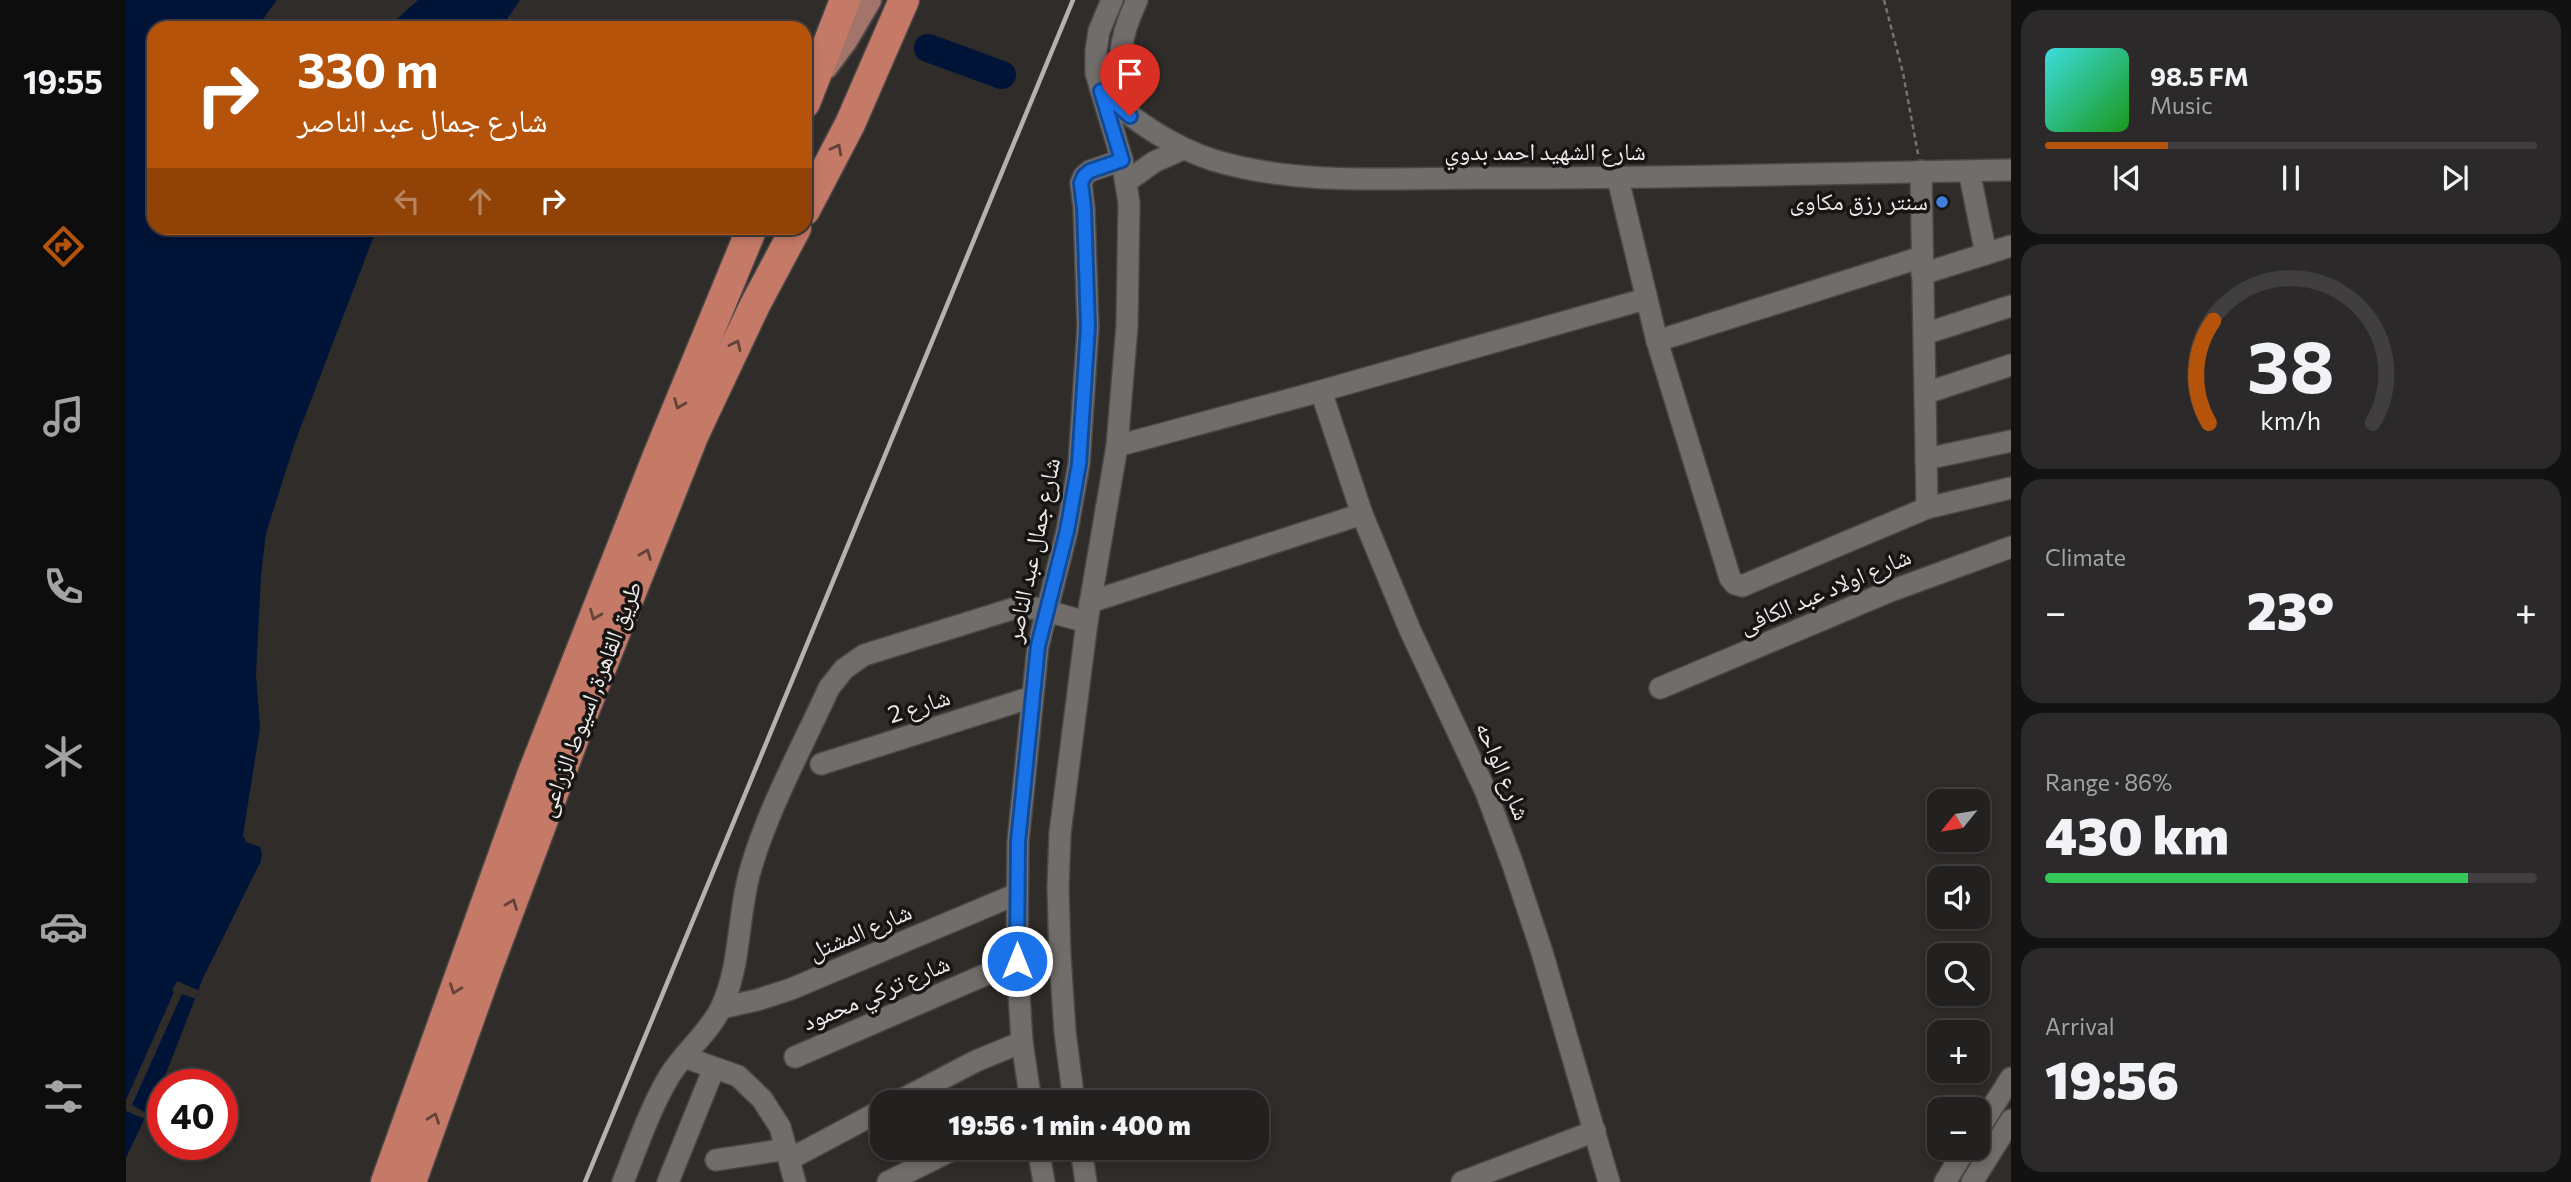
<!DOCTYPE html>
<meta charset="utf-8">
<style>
:root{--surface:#232120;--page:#2b2929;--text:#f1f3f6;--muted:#a3a3a5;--line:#403e3e;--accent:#b45309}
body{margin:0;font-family:Commissioner,"Noto Naskh Arabic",sans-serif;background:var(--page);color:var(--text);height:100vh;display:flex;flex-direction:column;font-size:26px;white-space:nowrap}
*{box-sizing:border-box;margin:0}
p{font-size:23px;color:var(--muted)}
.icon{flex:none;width:38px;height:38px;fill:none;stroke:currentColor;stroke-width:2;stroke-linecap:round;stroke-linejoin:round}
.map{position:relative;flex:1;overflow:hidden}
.side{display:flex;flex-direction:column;gap:10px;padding:10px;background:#131212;width:560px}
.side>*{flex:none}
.hud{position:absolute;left:21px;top:21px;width:665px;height:214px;border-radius:21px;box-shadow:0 4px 10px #0003,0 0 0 2px var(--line);background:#b45309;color:#fff;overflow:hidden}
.needle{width:46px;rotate:240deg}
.fabs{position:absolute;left:1801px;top:789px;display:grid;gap:14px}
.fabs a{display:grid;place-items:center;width:63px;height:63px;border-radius:14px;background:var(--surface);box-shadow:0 4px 10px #0003,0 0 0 2px var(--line);font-size:35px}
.speed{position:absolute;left:21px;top:1069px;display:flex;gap:14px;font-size:35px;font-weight:700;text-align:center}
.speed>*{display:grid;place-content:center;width:91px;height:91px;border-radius:50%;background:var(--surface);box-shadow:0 4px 10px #0003,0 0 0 2px var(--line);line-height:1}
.speed .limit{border:10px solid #d22;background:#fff;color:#111}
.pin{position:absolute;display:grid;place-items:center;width:60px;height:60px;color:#fff;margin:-72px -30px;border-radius:50% 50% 50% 0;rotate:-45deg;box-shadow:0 0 7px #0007}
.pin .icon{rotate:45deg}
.me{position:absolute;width:77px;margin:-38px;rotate:0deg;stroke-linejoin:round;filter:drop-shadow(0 0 5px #0008)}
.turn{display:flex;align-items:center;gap:24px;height:147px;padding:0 35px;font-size:32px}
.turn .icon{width:91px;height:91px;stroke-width:2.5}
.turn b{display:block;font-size:49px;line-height:60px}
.lanes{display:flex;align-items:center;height:66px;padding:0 35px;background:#0003;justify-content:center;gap:35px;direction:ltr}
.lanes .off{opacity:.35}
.big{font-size:52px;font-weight:800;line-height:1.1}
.side .card{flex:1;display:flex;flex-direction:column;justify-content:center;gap:10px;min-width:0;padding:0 24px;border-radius:21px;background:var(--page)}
.side .dial{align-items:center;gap:0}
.dial svg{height:182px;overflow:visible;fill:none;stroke:var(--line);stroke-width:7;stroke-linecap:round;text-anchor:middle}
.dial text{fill:var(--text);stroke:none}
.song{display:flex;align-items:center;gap:21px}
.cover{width:84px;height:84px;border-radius:10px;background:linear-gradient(135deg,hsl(180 70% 55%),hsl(120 70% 35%))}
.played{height:7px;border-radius:4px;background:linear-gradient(90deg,var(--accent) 25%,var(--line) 25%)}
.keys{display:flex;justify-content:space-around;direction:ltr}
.heat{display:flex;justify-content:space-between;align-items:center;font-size:38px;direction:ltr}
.charge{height:10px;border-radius:5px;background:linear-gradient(90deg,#34c759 86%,var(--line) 0)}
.trip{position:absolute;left:744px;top:1090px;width:399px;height:70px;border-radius:21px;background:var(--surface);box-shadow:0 4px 10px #0003,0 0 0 2px var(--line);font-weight:800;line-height:70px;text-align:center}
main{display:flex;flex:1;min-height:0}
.dock{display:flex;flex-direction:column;width:126px;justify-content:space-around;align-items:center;background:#0e0d0d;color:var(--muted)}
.dock .icon{width:49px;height:49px}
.dock .on{color:var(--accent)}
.dock b{font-size:32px;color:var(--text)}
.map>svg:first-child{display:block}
.water{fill:#001438}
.pier{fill:#2f2c2a}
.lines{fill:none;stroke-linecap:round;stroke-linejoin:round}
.river{stroke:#001438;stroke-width:28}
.minor-casing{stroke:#4a4746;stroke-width:24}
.major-casing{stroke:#4a4746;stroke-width:30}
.highway-casing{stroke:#4a4746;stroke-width:33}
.path{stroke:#757271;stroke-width:2.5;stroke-dasharray:5 3.5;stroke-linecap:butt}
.minor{stroke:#716d6b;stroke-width:21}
.major{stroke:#a37469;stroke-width:26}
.highway{stroke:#c57967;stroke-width:30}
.rail{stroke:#b4b1b0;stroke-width:4.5}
.oneway{stroke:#654239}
.route-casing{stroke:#114b97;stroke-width:18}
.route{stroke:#1a73e8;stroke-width:12}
.shop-dot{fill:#3f7fe0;stroke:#161514;stroke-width:2.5}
.labels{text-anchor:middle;stroke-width:7;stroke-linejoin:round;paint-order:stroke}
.street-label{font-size:24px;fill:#edeae9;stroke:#161514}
.poi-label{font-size:24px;fill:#edeae9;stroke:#161514;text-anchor:end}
</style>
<main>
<nav class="dock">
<b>19:55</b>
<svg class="icon on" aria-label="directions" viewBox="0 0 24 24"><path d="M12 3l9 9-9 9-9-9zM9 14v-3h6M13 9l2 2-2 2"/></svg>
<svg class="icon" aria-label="music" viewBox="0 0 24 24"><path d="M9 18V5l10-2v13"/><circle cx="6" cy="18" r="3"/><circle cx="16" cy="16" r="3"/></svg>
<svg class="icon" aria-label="phone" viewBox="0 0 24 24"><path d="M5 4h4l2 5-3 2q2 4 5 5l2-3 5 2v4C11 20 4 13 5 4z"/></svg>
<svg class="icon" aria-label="climate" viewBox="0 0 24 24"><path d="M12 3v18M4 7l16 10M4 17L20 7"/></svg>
<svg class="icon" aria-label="car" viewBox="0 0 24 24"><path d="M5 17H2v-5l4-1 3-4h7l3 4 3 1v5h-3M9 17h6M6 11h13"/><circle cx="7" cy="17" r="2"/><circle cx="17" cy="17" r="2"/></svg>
<svg class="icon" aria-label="filters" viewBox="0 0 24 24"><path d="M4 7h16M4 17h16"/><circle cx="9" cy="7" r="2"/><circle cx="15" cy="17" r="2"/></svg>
</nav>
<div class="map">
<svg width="1885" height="1182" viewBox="0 0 1885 1182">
<rect width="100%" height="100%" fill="#2f2c2a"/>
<g class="water">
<path d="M0,0H151L137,19L134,28H28V228H251L169,442L140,533L135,575L130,675L134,728L117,835L120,842L134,847L136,854L135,861L77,978L41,1071L0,1158Z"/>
<path d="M292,0H394L375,28H261Z"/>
</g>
<path class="pier" d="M51,981L74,991L70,999L56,994L6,1105L22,1114L19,1119L0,1111V1100L48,992L46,990Z"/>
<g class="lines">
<path class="river" d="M802,48L876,75"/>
<g class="minor-casing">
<g id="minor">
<path d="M975,91C1008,121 1044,146 1087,160C1172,186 1267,178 1355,178C1532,179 1708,173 1885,170"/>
<path d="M1003,114C987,73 993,38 1011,0"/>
<path d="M1795,171L1801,508"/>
<path d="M1843,171L1860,254"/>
<path d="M1492,179L1531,341L1604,578L1609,584L1616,586L1801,508L1885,488"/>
<path d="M1000,182L1028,162L1057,149"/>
<path d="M1796,274L1885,246"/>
<path d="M1798,334L1885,306"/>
<path d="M1531,341L1796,257"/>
<path d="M1195,391L1236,514L1284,630L1360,792L1386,862L1416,952L1483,1182"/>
<path d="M1800,393L1885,365"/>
<path d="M991,446L1195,391L1519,299"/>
<path d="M1800,459L1885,441"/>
<path d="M964,602L1236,514"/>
<path d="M1534,688L1762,592L1885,547"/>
<path d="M695,764L906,697"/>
<path d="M595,1008L631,1000L665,989L891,894"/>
<path d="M558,1057L612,1076L636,1099L654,1127L669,1182"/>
<path d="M669,1057L891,961"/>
<path d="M771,1102L850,1061L896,1042"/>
<path d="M905,1102L896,1042L891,961L892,842L912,646L941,531L953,464L962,327L958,208L955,183L958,176L964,171L996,160"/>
<path d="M948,1102L939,1032L934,956L932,888L934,833L961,622L991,446L1001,326L1003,203L996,160L970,73V51L973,31L986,0"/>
<path d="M1852,1130L1885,1078"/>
<path d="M912,1148L918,1182"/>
<path d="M955,1148L960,1182"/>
<path d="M664,1159L756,1110"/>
<path d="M590,1160L661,1149"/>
<path d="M497,1182C511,1147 524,1108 544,1075C559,1051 582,1034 595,1008C616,963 611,914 625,868C642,809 677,745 703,688L718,669L738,655L886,609L909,608L961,622"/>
<path d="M542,1182L588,1068"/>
<path d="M762,1182L830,1148"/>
<path d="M1336,1182L1469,1131"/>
<path d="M1819,1182L1840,1148"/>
<path d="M1846,1182L1885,1120"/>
</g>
</g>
<g class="major-casing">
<path id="major" d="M699,66L719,39L742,0"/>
</g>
<g class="highway-casing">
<g id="highway">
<path d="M679,103L719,0"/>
<path d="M679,210L724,124L778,0"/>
<path d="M260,1182L406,775L533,453L626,228"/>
<path d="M285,1182L361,969L456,716L568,434L629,305L670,228"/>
</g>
</g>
<path class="path" d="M1758,0L1777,73L1792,154"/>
<use href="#minor" class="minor"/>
<use href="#major" class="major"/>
<use href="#highway" class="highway"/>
<path class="rail" d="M459,1182L947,0"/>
</g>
<defs><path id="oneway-chevron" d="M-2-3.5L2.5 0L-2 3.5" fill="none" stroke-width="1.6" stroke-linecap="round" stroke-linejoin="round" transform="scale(1.75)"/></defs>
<g class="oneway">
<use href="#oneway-chevron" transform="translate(711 149) rotate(-62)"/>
<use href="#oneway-chevron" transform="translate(610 345) rotate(-65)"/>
<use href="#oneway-chevron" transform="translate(553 404) rotate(112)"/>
<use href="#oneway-chevron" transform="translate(520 554) rotate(-68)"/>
<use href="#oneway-chevron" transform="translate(469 615) rotate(112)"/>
<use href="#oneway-chevron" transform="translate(386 904) rotate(-69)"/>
<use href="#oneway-chevron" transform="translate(329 989) rotate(110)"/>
<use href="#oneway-chevron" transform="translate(308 1118) rotate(-70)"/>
</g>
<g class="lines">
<g class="route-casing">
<path id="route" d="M891,961L892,842L912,646L941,531L953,464L962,327L958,208L955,183L958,176L964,171L996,160L975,91L1004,116"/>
</g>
<use href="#route" class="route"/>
</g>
<circle class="shop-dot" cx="1816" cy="202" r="7"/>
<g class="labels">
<g class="street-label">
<text x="1419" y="160">شارع الشهيد احمد بدوي</text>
<text transform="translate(907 550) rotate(-78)" y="8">شارع جمال عبد الناصر</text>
<text transform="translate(1699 591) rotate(-23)" y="8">شارع اولاد عبد الكافى</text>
<text transform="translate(464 699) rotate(-69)" y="8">طريق القاهرة, اسيوط الزراعى</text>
<text transform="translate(793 706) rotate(-18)" y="8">شارع 2</text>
<text transform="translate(1377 771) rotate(67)" y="8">شارع الواحه</text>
<text transform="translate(734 932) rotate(-23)" y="8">شارع المشتل</text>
<text transform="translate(750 993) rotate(-23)" y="8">شارع تركي محمود</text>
</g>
<g class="poi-label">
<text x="1802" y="210">سنتر رزق مكاوى</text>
</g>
</g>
</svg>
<div class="fabs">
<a><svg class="needle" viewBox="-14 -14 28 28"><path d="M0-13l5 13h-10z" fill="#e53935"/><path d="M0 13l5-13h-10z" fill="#a3a3a5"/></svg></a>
<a><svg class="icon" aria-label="sound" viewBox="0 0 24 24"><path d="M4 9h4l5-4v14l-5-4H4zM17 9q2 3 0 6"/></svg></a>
<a><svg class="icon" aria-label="search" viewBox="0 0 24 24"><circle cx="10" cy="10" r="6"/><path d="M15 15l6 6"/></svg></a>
<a>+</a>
<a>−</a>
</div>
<div class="speed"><div class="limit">40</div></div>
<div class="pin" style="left:1004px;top:116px;background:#d93025"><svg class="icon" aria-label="arrive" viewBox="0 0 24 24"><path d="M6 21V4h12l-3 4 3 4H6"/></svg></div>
<svg class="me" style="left:891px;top:961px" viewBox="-20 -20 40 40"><circle r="17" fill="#1a73e8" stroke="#fff" stroke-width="3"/><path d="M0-11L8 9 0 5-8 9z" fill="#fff"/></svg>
<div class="trip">19:56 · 1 min · 400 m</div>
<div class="hud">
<div class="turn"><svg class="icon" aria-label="right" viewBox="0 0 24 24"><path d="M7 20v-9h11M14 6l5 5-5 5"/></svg><div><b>330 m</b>شارع جمال عبد الناصر</div></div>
<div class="lanes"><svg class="icon off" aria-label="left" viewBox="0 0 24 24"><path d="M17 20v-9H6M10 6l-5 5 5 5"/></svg><svg class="icon off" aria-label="ahead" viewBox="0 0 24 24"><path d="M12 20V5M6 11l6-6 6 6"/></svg><svg class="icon" aria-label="right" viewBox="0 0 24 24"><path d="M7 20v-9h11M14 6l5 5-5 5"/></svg></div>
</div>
</div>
<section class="side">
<div class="card">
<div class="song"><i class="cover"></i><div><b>98.5 FM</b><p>Music</p></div></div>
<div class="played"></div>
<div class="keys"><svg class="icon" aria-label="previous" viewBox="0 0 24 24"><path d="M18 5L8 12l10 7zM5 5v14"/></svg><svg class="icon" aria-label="pause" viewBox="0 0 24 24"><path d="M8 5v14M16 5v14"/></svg><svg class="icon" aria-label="next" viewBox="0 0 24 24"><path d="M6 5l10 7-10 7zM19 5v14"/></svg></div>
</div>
<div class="card dial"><svg viewBox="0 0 100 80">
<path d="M14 69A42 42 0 1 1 86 69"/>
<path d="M14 69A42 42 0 0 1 16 24" stroke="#b45309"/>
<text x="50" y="56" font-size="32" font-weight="700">38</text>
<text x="50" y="72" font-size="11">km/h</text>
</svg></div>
<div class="card"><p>Climate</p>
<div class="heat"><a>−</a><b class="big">23°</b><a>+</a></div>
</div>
<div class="card"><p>Range · 86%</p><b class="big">430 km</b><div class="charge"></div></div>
<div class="card"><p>Arrival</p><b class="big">19:56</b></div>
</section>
</main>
